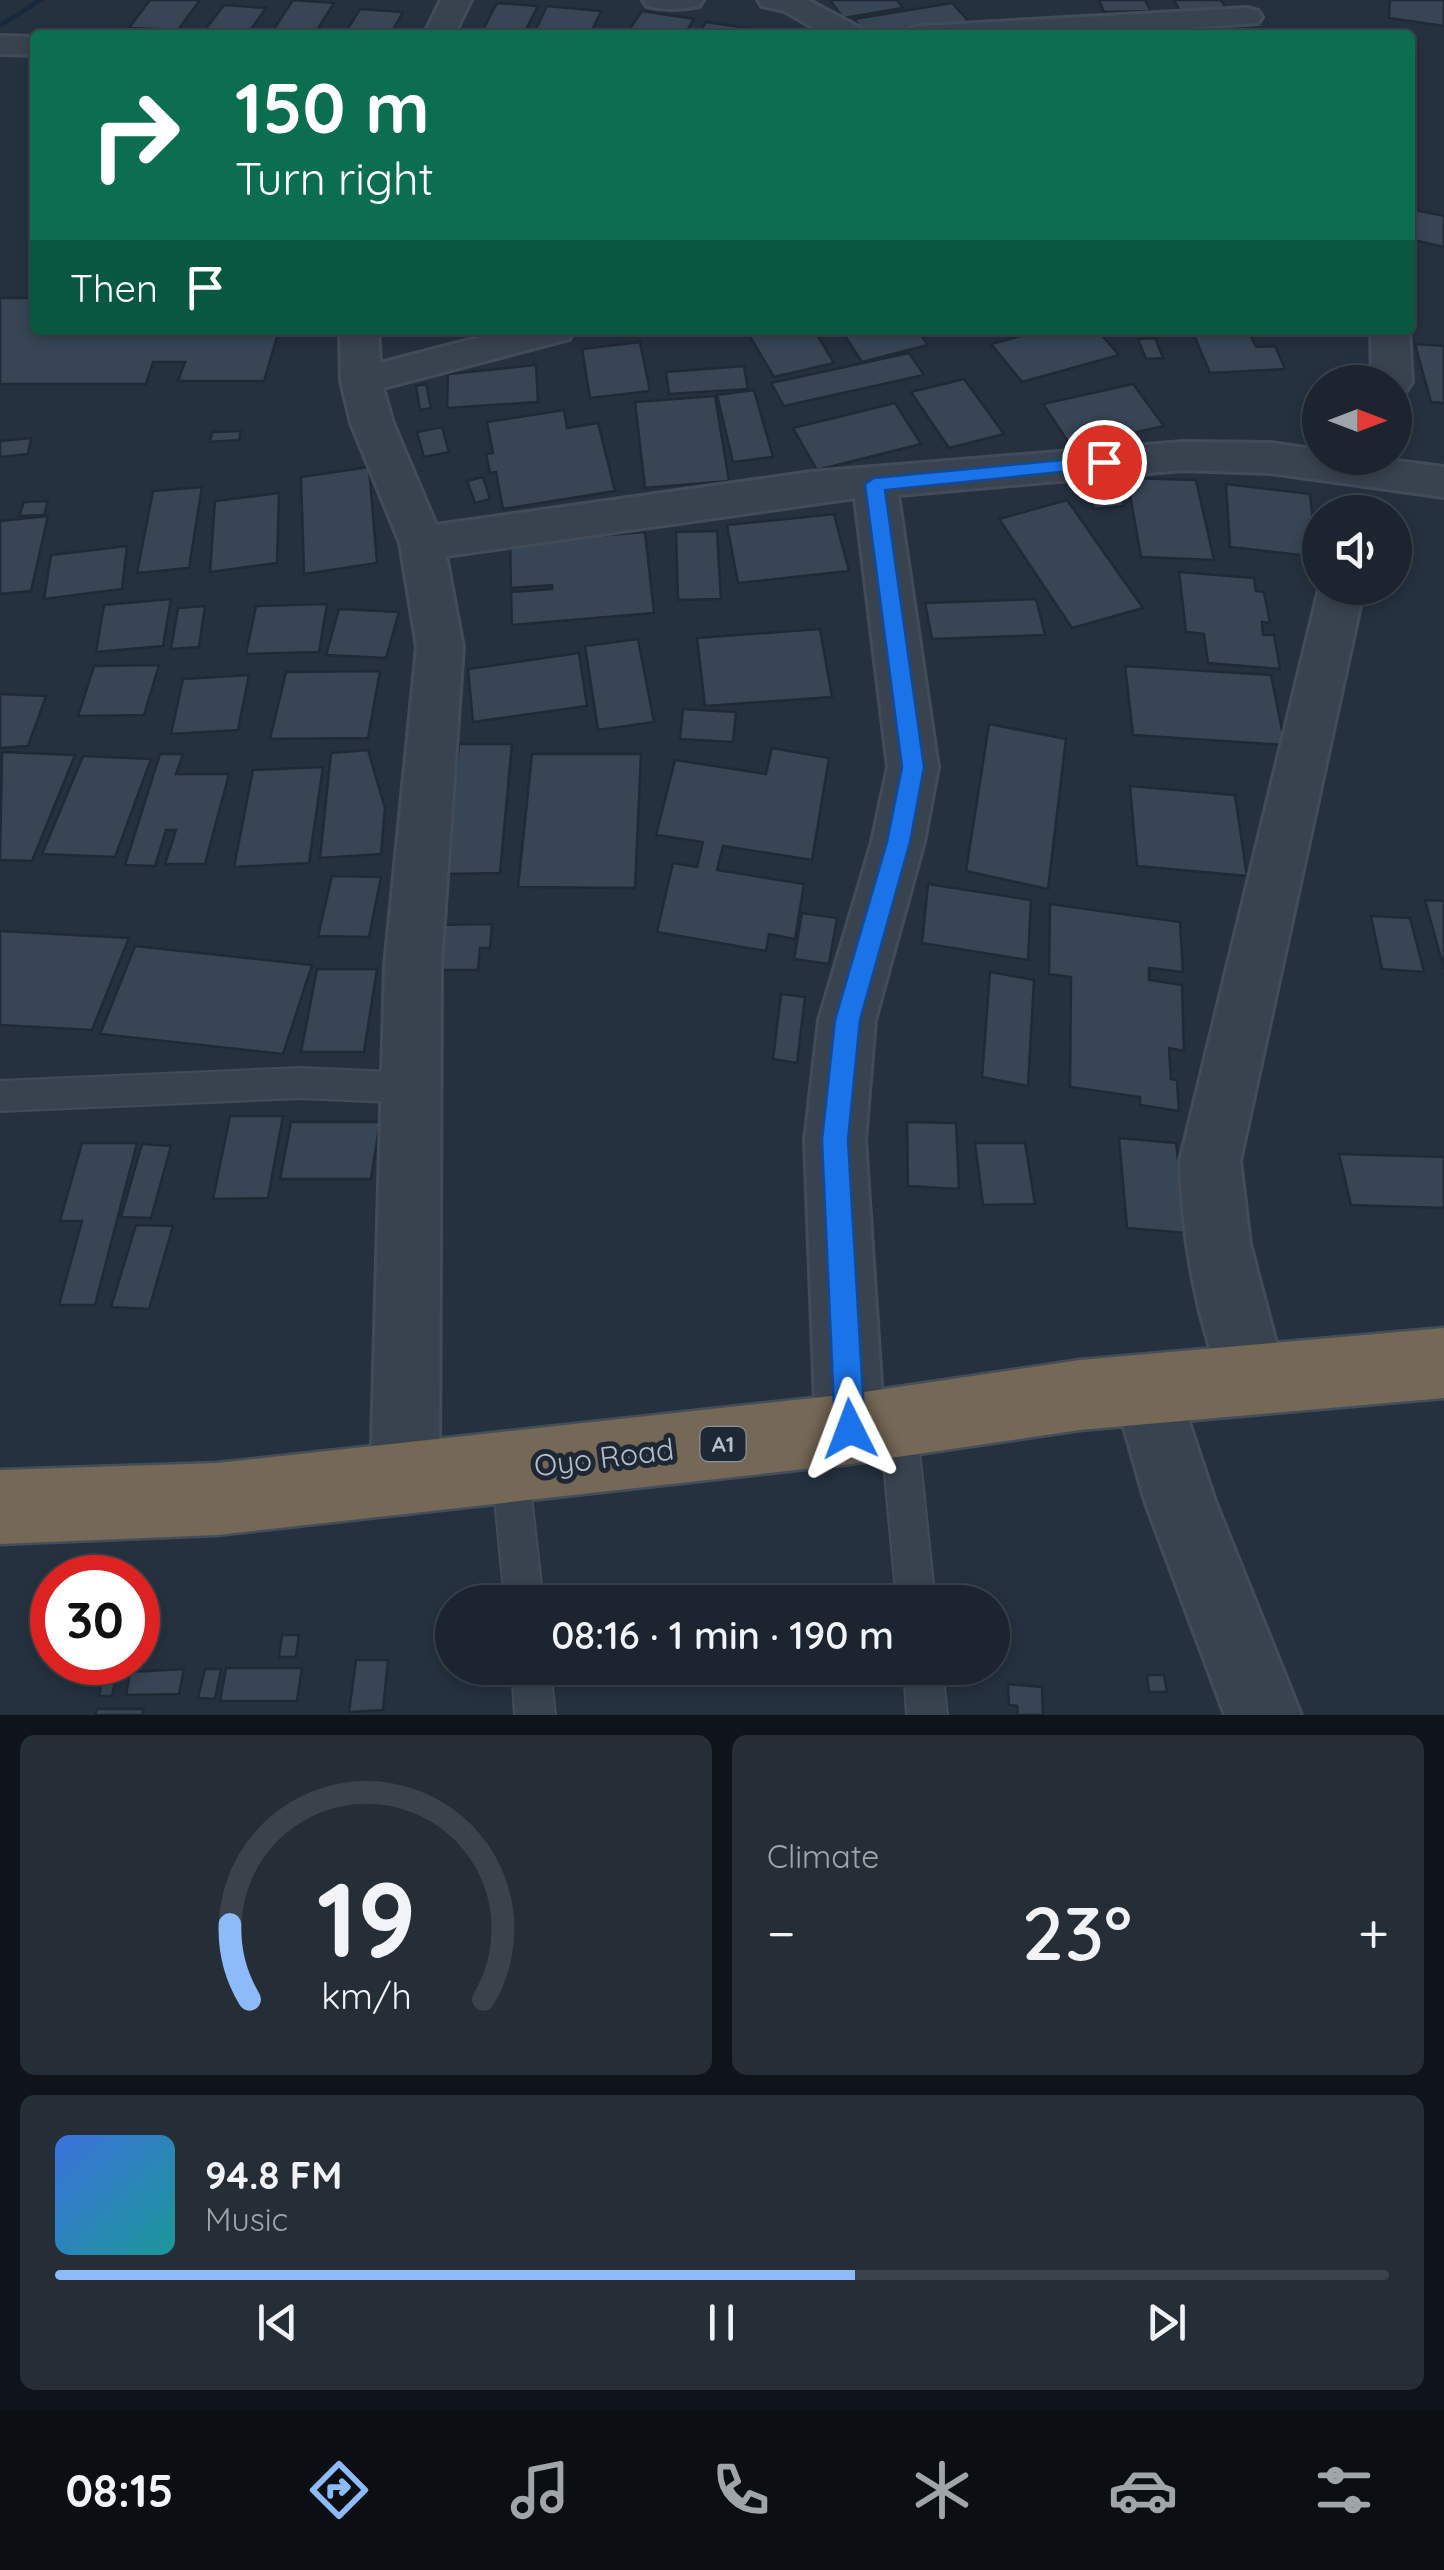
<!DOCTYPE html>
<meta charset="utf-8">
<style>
:root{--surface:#1c252f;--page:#252d37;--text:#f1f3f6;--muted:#a0a5aa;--line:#3a424b;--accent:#8dbaf8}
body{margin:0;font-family:Quicksand,sans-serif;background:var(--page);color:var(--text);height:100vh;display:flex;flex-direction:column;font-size:38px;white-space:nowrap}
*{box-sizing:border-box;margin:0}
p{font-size:32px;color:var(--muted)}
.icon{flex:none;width:55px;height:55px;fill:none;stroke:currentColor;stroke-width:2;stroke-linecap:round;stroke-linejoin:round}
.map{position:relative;height:1715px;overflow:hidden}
.panel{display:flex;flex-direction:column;gap:20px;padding:20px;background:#0f141a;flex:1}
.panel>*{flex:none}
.guide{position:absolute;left:30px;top:30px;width:1385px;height:305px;border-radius:10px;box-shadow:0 5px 15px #0003,0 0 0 2px var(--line);background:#0b6e4f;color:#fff;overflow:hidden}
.needle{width:65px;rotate:90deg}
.controls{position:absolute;left:1302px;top:365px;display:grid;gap:20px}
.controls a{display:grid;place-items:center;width:110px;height:110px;border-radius:50%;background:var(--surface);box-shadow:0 5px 15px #0003,0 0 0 2px var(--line);font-size:50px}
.speed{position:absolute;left:30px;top:1555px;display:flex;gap:20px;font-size:50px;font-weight:700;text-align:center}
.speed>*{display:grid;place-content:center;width:130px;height:130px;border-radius:50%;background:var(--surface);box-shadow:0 5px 15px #0003,0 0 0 2px var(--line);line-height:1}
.speed .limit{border:15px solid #d22;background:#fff;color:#111}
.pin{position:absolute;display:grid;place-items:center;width:85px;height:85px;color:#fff;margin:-42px;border:5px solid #fff;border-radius:50%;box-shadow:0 2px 10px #0007}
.me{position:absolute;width:110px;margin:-55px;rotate:357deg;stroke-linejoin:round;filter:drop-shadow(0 0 8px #0008)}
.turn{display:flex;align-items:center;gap:35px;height:210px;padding:0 40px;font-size:45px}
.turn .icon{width:130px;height:130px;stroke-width:2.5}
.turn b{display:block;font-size:70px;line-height:85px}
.then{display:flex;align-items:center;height:95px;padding:0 40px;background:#0003;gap:20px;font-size:38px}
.big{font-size:75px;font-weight:600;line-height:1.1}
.panel .tile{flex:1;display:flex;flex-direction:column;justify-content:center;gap:15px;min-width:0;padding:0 35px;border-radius:15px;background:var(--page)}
.panel .dial{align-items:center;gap:0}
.dial svg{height:260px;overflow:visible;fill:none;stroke:var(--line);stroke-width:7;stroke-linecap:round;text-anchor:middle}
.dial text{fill:var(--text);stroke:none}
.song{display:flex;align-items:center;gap:30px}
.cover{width:120px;height:120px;border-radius:15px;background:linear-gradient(135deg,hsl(220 70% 55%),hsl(180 70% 35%))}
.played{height:10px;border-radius:5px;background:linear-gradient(90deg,var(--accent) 60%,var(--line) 60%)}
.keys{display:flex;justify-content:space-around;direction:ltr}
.heat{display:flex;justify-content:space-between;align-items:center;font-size:55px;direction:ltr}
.panel .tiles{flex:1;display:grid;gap:20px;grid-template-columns:1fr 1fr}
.tile:last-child{grid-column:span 2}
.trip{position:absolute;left:435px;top:1585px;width:575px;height:100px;border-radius:50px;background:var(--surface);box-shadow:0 5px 15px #0003,0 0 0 2px var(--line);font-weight:600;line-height:100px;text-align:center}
.menu{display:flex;height:160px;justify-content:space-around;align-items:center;background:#0b0f13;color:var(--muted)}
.menu .icon{width:70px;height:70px}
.menu .selected{color:var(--accent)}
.menu b{font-size:45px;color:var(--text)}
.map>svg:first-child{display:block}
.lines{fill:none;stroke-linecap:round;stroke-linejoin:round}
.stream{fill:#18293d;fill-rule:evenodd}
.building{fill:#374555;stroke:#202a36;stroke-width:2.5}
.lane-casing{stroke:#424c58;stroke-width:4}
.street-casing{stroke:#424c58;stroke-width:6}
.highway-casing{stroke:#444e5a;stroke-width:5}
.lane{fill:#39434f;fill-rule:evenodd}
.street{fill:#39434f;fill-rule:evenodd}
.highway{fill:#756856;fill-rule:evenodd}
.route{fill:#1a73e8;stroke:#114b97;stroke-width:2.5}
.labels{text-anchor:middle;stroke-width:10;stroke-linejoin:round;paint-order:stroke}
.shield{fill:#1e2834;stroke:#88919d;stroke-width:2.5}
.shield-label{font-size:22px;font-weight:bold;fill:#b5beca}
.near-street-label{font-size:30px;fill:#b5beca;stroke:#1e2834}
</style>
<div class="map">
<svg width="1444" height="1715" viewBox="0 0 1444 1715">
<rect width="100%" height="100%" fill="#25313f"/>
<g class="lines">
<path class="stream" d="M36,0H45L0,28V23Z"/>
</g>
<g class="building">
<path d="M150,0H200L178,30L129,28Z"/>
<path d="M293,0L334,3L314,35H270Z"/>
<path d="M830,0H897L903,8L843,18Z"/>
<path d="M1099,0H1145L1151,11L1104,12Z"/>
<path d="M1174,0H1221L1231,16L1184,18Z"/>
<path d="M1390,0H1444V26L1389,18Z"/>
<path d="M497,3L538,6L523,35H480Z"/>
<path d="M952,3L970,23L899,35H866L854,19Z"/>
<path d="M224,5L266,8L247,35H201Z"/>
<path d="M547,6L601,11L590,35H533Z"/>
<path d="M360,9L403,12L390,35H344Z"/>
<path d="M642,11L694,19L684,35H619L623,29L629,30Z"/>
<path d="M706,22L754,29L751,35L699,33Z"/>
<path d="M1410,209L1444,216V247L1410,239Z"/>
<path d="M35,292V330H279L264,381H178L185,362H153L146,384H0V298H32Z"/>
<path d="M746,330H814L834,363L774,377Z"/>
<path d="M841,330H917L928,345L862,362Z"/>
<path d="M1043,330H1097L1119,355L1022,382L991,344Z"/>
<path d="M1249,332L1256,347L1275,346L1285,369L1210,373L1194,335Z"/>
<path d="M1155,338L1163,358L1146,359L1138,339Z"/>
<path d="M640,342L650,391L590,398L582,349Z"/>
<path d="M1415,344L1444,346V403L1431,402Z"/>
<path d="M909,353L924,375L784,406L771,383Z"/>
<path d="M536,365L538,402L447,408L448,374Z"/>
<path d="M744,366L748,389L669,394L666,372Z"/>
<path d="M964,379L1004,434L949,448L911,392Z"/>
<path d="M426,384L431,408L420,410L416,386Z"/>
<path d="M1133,384L1164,426L1123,435L1126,440L1075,452L1043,404Z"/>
<path d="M754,390L773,457L733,462L717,395Z"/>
<path d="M715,396L729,481L645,488L635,402Z"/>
<path d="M895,403L921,444L817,470L793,428Z"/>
<path d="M564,410L567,428L598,423L615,491L503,509L496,472L490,473L486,454L493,453L487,422Z"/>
<path d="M442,427L449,452L424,457L417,432Z"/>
<path d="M241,431L239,440L210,442L212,432Z"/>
<path d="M31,438L28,454L0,457V441Z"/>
<path d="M369,467L377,563L304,574L301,477Z"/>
<path d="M483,477L490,499L475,503L467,481Z"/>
<path d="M1127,478L1196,480L1214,560L1141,557Z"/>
<path d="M1114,479L1125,506L1094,509L1083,482Z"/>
<path d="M1226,484L1310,494L1317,557L1230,547Z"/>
<path d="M202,487L189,568L137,573L153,491Z"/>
<path d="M279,493L277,563L210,572L215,501Z"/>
<path d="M1067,500L1143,608L1072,628L999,519Z"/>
<path d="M48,501L44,515L19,516L24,502Z"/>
<path d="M834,514L849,571L738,583L727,525Z"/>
<path d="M48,516L31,591L0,594V521Z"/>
<path d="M717,531L721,599L678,600L676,532Z"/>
<path d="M645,532L654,613L512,625L511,592L552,589V585L511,588L510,543Z"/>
<path d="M127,546L122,589L44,599L51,555Z"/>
<path d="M1179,572L1254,578L1256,591L1264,592L1270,623L1262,622L1263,635H1274L1280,669L1208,663L1204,634L1186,632Z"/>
<path d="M171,599L163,646L96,652L104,605Z"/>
<path d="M1036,599L1045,635L932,639L925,603Z"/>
<path d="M327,604L319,652L246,654L256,606Z"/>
<path d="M205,606L199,647L171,649L178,608Z"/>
<path d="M339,609L399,612L386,658L326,655Z"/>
<path d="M820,629L832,697L705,706L697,638Z"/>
<path d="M638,639L654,722L598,730L585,646Z"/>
<path d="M579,653L587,706L473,722L468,669Z"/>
<path d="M159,665L144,715L78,716L94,666Z"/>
<path d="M1125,666L1271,675L1285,745L1133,735Z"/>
<path d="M380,671L368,738L270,739L286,672Z"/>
<path d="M249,675L238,730L171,734L183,679Z"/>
<path d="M0,694L46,696L28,746L0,748Z"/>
<path d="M683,709L736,712L733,742L680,739Z"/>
<path d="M989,724L1066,739L1048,889L966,871Z"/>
<path d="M459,744H512L500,873L444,874Z"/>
<path d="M772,748L829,758L812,860L723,846L717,870L804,884L795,939L769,934L766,951L657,932L673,863L697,867L703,842L656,835L675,760L766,774Z"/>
<path d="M368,750L385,808L381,854L320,858L331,753Z"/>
<path d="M2,752L75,755L32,861L0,860Z"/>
<path d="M160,754H183L176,774H229L205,864H165L176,830H166L155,866L125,865Z"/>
<path d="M532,754H641L635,888L518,887Z"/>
<path d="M83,756L151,759L115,857L42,854Z"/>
<path d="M323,767L309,863L234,867L253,770Z"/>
<path d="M1130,786L1235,795L1247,876L1137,866Z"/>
<path d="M332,876L381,877L369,937L318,936Z"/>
<path d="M928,884L1031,900L1028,960L922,943Z"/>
<path d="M1425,900L1444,901V969Z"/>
<path d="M1050,904L1180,922L1183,972L1149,968V980L1182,985L1184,1051L1169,1048L1171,1079L1177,1080L1179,1111L1140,1105V1097L1070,1087L1071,977L1049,974Z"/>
<path d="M802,913L837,918L829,964L794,959Z"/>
<path d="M1371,916L1410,918L1424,972L1382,969Z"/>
<path d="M492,924L490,948H480L478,970H440L443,941H435L436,925Z"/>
<path d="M0,931L129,938L92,1030L0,1025Z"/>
<path d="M135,946L312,965L283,1054L100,1034Z"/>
<path d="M317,969H377L364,1052H301Z"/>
<path d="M990,972L1034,980L1028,1086L982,1077Z"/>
<path d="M781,994L805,997L797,1063L773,1059Z"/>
<path d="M230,1116H283L268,1198L213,1199Z"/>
<path d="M291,1122H380L371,1179H280Z"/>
<path d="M907,1122L956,1123L959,1189L908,1186Z"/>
<path d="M1119,1138L1176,1143L1187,1233L1127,1228Z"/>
<path d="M82,1143H137L95,1305H59L82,1221H60Z"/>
<path d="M975,1143H1025L1035,1204L983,1205Z"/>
<path d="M142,1144L171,1146L151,1218L121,1217Z"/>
<path d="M1339,1154L1444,1157V1208L1351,1205Z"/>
<path d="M136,1225L173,1226L149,1309L111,1307Z"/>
<path d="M282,1635H299L296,1657H279Z"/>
<path d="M356,1660H388L383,1710L349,1712Z"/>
<path d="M119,1664L112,1696H99L105,1665Z"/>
<path d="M226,1668H302L297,1701H220Z"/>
<path d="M184,1669L179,1694L126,1695L130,1672Z"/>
<path d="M205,1669H221L215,1699L198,1698Z"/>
<path d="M1147,1675H1164L1167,1692H1149Z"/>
<path d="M1008,1684L1042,1687L1043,1715H1018L1017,1706L1009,1705Z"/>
<path d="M97,1709H144L142,1715H95Z"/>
</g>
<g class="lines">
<g class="lane-casing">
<g id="lane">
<path d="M300,1068L414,1073L425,1078L429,1088L425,1098L414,1103L300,1098L0,1111V1081Z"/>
<path d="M898,1404L910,1410L916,1422L935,1602H897L880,1422L886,1410Z"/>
<path d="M510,1451L523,1456L528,1469L543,1602H505L492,1469L497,1456Z"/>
<path d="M512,1668H550L555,1715H515Z"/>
<path d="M904,1668H942L947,1715H907Z"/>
</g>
</g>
<g class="street-casing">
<g id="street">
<path d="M441,0H471L454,35H424Z"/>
<path d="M643,0H703L699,6C682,10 664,10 647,6Z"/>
<path d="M758,0H808L860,28L864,35H826L784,11L762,6Z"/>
<path d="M1247,8L1258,11L1262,17L1258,23L1087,35H907L911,28L922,26Z"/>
<path d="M0,36L35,37V55L0,54Z"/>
<path d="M340,330H378L380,363L508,330H574L569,339L383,388L393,423L436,525L811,472L1183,442L1270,443L1320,450V458H1373L1444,467V497L1270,473L1183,470L898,495L938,767L924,842L875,1020L865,1140L884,1429L874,1453L850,1463L826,1453L816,1429L805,1140L819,1020L872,842L888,767L855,498L446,556L463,647L441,965L439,1480L429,1504L405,1514L381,1504L371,1480L385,965L417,647L400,543L351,423L341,381Z"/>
<path d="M1371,330H1409L1412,382L1406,391L1395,394V382H1372Z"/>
<path d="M1320,585L1364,588L1240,1161L1250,1244L1285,1377L1275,1400L1252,1410L1229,1400C1198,1327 1182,1241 1180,1161Z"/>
<path d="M1146,1356L1170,1365L1215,1501L1301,1715H1225L1145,1501L1113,1389L1122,1365Z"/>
</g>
</g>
<g class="highway-casing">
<path id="highway" d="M1444,1328V1398L1080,1430L850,1464L217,1535L0,1544V1470L217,1463L850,1394L1080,1360Z"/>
</g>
<use href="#lane" class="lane"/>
<use href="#street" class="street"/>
<use href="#highway" class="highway"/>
</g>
<path class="route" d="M1104,456L1110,458V467L885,490L924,767L910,842L860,1020L848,1140L865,1429L860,1439L850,1443L840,1439L835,1429L822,1140L835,1020L887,842L902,767L865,484L874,478Z"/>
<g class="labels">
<rect class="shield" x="700.5" y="1427" width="45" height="34" rx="8"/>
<g class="shield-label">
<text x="723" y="1452">A1</text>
</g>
<g class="near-street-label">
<text transform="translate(604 1458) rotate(-7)" y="10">Oyo Road</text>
</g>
</g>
</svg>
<div class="controls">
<a><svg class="needle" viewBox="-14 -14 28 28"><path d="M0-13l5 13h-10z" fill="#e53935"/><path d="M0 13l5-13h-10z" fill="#a0a5aa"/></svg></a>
<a><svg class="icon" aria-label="sound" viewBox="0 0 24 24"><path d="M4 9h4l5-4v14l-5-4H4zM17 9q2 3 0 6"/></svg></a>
</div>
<div class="speed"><div class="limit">30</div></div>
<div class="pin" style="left:1104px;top:462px;background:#d93025"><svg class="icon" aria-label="arrive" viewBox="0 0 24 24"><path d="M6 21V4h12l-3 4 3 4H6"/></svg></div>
<svg class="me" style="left:850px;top:1429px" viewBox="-20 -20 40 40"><path d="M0-17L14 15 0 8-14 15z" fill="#1a73e8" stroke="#fff" stroke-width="4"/></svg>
<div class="trip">08:16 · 1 min · 190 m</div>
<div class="guide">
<div class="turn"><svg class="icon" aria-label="right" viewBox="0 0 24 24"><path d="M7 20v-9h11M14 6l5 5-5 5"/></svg><div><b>150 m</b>Turn right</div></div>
<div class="then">Then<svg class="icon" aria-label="arrive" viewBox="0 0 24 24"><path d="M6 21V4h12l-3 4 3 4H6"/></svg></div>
</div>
</div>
<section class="panel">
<div class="tiles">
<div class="tile dial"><svg viewBox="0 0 100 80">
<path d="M14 69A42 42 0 1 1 86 69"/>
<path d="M14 69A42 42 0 0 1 8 46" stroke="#8dbaf8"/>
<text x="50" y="56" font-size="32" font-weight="700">19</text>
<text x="50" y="72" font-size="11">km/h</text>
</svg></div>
<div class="tile"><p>Climate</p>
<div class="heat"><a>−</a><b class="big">23°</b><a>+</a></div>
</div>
<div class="tile">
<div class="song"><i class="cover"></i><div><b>94.8 FM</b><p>Music</p></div></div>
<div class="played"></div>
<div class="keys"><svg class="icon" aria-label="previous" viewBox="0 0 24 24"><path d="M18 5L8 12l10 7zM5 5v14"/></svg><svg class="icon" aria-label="pause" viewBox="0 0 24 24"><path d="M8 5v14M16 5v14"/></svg><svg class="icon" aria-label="next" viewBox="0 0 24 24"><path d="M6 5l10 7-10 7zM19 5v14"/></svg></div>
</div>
</div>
</section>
<nav class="menu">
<b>08:15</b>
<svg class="icon selected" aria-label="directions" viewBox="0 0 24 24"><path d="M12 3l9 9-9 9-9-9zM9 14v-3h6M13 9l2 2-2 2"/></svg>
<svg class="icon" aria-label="music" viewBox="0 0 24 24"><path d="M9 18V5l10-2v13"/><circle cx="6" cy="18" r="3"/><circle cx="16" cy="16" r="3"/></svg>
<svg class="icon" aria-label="phone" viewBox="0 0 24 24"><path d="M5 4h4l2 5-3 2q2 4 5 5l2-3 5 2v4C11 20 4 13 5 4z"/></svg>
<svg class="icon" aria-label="climate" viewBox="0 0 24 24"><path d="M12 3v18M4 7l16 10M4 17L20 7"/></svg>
<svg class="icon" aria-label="car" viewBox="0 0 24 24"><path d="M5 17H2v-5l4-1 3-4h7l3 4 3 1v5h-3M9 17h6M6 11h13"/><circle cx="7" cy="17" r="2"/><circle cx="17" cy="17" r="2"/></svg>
<svg class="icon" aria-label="filters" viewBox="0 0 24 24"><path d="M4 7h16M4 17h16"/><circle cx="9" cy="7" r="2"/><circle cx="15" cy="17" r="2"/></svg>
</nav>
